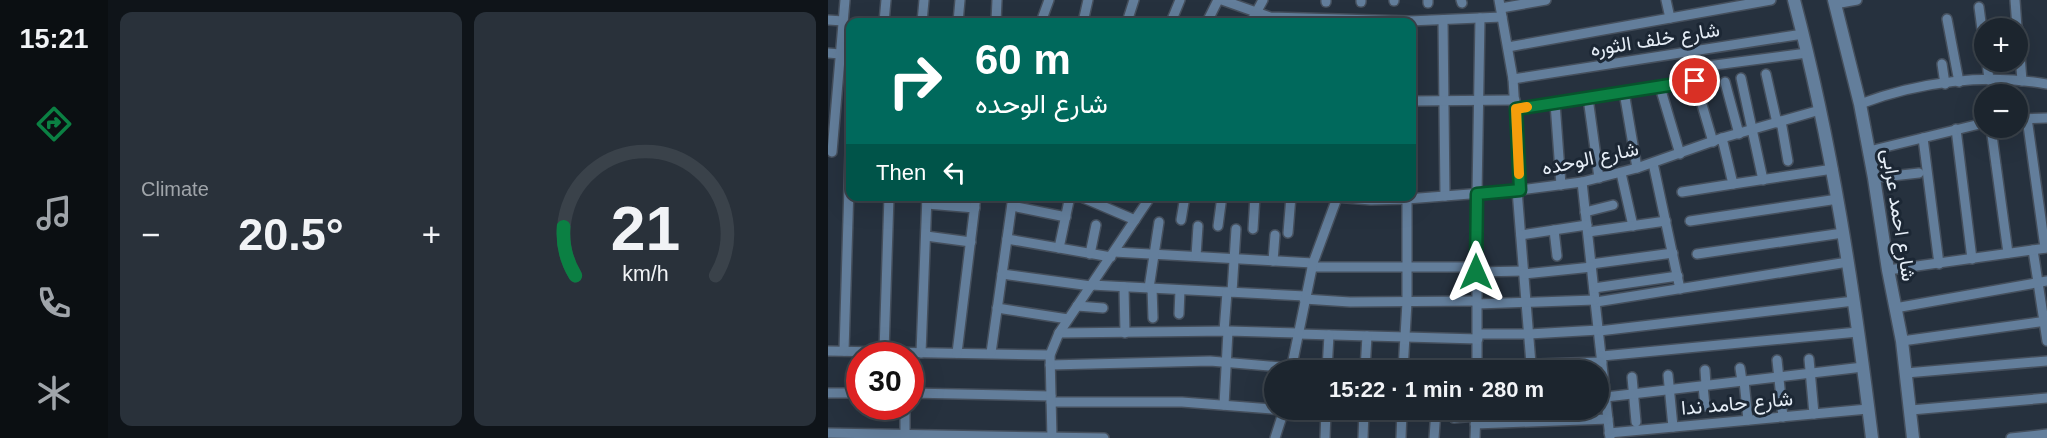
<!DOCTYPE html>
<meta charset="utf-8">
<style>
:root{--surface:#1c252e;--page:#29313a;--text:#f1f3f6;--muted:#a0a5aa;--line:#3a424a;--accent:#0b8043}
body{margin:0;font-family:Helvetica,Vazirmatn,sans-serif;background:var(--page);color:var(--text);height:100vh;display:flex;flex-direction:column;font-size:22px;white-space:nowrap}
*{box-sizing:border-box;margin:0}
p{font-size:20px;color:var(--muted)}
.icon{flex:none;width:33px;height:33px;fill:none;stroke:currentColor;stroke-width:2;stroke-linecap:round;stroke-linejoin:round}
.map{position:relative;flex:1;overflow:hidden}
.sheet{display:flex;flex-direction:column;gap:12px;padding:12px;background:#0f1419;width:720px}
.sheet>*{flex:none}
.guide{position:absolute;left:18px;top:18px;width:570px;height:183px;border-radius:12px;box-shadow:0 6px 24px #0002,0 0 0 2px var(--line);background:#00695c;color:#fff;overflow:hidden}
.fabs{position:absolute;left:1146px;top:18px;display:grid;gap:12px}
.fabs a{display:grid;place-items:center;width:54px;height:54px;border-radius:50%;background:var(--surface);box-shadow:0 6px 24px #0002,0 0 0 2px var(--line);font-size:30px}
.speed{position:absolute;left:18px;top:342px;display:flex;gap:12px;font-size:30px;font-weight:700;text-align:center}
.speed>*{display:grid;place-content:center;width:78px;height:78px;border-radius:50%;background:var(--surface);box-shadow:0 6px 24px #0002,0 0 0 2px var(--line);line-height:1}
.speed .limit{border:9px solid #d22;background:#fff;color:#111}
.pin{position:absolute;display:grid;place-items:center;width:51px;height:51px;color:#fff;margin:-26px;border:3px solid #fff;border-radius:50%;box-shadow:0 2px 6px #0007}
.me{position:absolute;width:66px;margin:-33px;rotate:0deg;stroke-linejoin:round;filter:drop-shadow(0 0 4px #0008)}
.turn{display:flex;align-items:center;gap:21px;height:126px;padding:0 30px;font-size:27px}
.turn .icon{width:78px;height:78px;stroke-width:2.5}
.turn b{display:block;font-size:42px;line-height:51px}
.then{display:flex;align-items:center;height:57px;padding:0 30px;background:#0003;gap:12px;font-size:22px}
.big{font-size:45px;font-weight:600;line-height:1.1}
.sheet .tile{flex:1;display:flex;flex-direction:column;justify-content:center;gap:9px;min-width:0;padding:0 21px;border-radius:12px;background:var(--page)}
.sheet .dial{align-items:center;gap:0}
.dial svg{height:156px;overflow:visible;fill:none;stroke:var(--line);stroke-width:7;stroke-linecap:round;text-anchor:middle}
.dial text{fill:var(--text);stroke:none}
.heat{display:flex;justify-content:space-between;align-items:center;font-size:33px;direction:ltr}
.sheet .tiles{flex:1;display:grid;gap:12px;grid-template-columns:repeat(2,1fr)}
.trip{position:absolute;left:436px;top:360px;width:345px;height:60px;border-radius:30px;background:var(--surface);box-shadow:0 6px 24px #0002,0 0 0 2px var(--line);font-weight:600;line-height:60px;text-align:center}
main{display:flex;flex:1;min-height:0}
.menu{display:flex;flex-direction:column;width:108px;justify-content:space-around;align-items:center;background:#0b0f12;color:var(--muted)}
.menu .icon{width:42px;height:42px}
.menu .active{color:var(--accent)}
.menu b{font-size:27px;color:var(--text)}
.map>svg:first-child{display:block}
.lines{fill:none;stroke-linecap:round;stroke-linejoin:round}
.minor-casing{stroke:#454f5c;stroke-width:12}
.tertiary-casing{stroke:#454f5c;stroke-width:15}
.minor{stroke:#637e9b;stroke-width:9}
.tertiary{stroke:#637e9b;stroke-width:12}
.route-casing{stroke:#07532c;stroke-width:15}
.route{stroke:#0b8043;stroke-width:10}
.slow{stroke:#f59e0b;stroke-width:10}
.labels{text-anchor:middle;stroke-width:6;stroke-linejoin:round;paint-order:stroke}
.street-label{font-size:20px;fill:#e6eef7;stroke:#1c2734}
</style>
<main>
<nav class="menu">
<b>15:21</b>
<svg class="icon active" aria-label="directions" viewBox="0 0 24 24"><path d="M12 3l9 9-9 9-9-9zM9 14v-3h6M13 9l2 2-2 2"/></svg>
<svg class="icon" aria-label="music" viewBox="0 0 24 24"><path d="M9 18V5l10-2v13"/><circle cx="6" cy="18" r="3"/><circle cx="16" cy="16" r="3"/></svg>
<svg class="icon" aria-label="phone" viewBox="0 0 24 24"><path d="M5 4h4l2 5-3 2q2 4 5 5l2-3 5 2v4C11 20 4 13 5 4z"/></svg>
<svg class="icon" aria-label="climate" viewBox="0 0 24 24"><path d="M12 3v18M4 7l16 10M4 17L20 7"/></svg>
</nav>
<section class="sheet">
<div class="tiles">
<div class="tile"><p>Climate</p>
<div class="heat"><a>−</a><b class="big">20.5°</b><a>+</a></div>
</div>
<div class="tile dial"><svg viewBox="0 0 100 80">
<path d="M14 69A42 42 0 1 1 86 69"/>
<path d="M14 69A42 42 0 0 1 8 44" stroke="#0b8043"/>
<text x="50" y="56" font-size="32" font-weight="700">21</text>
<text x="50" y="72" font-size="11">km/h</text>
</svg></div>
</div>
</section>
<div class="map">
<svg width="1219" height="438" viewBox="0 0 1219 438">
<rect width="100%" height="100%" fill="#26313e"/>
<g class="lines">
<g class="minor-casing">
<g id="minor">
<path d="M394,0L442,17L581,21L674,17"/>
<path d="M498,0V2"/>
<path d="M533,0V2"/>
<path d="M566,0V1"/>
<path d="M600,0V3"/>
<path d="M633,0L634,3"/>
<path d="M671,0L685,79L692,190"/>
<path d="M838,0L842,18"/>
<path d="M1187,0L1189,28"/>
<path d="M1007,4L1029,0"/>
<path d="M1151,7L1156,45"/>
<path d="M673,8L718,0"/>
<path d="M1119,19L1131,82"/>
<path d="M0,20L15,21"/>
<path d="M615,20L617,196"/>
<path d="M56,22L58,0"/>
<path d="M94,22L96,0"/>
<path d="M130,22L132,0"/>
<path d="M168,22L169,0"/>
<path d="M213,22L221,0"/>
<path d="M255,22L260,0"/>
<path d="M299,22L306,0"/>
<path d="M343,22L352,0"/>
<path d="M379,22L390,0"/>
<path d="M423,22L435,0"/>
<path d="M1190,29L1194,81"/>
<path d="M680,47L943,0"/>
<path d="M862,52L867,81L885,142"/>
<path d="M0,53L12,54"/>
<path d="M1159,62L1161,80"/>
<path d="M1114,64L1117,84"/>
<path d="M864,68L979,53"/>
<path d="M938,74L949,123"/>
<path d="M913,78L935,180"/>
<path d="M685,79L975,34"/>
<path d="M897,82L911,134"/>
<path d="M832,87L852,154"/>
<path d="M796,92L809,168"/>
<path d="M760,98L771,178"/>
<path d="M584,101L687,100"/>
<path d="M727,103L733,185"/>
<path d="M1032,104C1090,82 1158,73 1219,84"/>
<path d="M688,109L867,81"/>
<path d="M1199,118L1217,248"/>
<path d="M1190,119L1219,118"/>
<path d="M953,121L960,161"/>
<path d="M1163,128L1180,253"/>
<path d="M1128,129L1144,259"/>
<path d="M1095,138L1111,264"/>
<path d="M1041,151L1156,123"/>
<path d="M4,152L17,0"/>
<path d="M825,163L852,289"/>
<path d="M793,173L805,226"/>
<path d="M1046,178L1091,173"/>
<path d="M754,182L782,438"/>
<path d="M905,184L1005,169"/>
<path d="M689,190L703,364"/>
<path d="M854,192L905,184L894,138"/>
<path d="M251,196L307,220"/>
<path d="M495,196L543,200L579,199L692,190L754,182L809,168L894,138L992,110"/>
<path d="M99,204L147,208"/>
<path d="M184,206L238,217"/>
<path d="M757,212L785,205"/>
<path d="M353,220L357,196"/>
<path d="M862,221L1010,199"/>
<path d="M390,226L394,196"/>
<path d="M425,229L427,196"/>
<path d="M726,230L729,256"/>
<path d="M760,232L838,221"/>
<path d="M460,233L463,196"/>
<path d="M693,235L759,225"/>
<path d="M98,236L143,242"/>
<path d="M179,239L283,257"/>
<path d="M231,248L242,196"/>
<path d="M1205,250L1219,341"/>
<path d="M286,252L485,263"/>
<path d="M262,254L268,225"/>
<path d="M869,254L1015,233"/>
<path d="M368,256L370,226"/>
<path d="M445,261L447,235"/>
<path d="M763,264L845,253"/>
<path d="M484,267H648"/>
<path d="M1060,270L1219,248"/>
<path d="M648,272L696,271"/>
<path d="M174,274L263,286"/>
<path d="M696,274L764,267"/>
<path d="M263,285L477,296"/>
<path d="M296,287L297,333"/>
<path d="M321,288L331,222"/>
<path d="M324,288L325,318"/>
<path d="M766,288L850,276"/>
<path d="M404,292L408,229"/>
<path d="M476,299L522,302L649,301"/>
<path d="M768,302L1020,262"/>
<path d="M649,304L767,300"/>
<path d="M249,306L275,308"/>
<path d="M169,308L240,319"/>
<path d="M1067,308L1219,281"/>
<path d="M351,314L352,290"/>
<path d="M396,331L399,292"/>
<path d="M771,331L1026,301"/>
<path d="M231,333L400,331L470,333"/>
<path d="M470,334L650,339"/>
<path d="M650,334H701L771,330"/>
<path d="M1074,341L1219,321"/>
<path d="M0,351L222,355"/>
<path d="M16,351L22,153"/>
<path d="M56,352L61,196"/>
<path d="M93,353L99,196"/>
<path d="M129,353L148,196"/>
<path d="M163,353L185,196"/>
<path d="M774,356L1030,332"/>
<path d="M981,359L986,414"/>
<path d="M949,360L955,417"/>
<path d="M222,365L382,361L464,368"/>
<path d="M649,366L774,362"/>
<path d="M912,368L914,381"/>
<path d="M463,370L485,263L509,198"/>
<path d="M499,370L501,335"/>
<path d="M537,370L539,336"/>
<path d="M575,370L579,302V196"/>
<path d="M649,370V194L652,18"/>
<path d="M877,370L878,385"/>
<path d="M1078,373L1219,361"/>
<path d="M840,375L845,427"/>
<path d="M804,377L808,422"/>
<path d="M916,381L920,420"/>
<path d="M875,386L877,406"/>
<path d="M0,393H32"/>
<path d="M82,393L223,396"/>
<path d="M778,397L1035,367"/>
<path d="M223,402H354L456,410"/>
<path d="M396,405L400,331"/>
<path d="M1083,410L1219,398"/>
<path d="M626,418L647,416"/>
<path d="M647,424L780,419"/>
<path d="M0,433L276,438"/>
<path d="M781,433L1040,409"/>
<path d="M77,438V406"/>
<path d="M224,438L222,355L231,333L323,196"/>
<path d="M447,438L456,410"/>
<path d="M497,438L498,410"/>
<path d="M535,438L536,410"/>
<path d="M573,438L574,410"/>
<path d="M606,438L608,410"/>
<path d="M647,438L648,410"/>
<path d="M1183,438L1219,434"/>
</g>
</g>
<g class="tertiary-casing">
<g id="tertiary">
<path d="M966,0C1004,144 1026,290 1044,438"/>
<path d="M1006,0L1032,104L1046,178L1060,270L1074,341L1085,438"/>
</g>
</g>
<use href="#minor" class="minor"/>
<use href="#tertiary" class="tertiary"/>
</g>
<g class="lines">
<g class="route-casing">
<path id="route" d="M648,272L649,194L692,190L688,109L867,81"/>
</g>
<use href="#route" class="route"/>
<path class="slow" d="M691,174L688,109L699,107"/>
</g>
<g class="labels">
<g class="street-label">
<text transform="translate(827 39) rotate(-9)" y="7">شارع خلف الثوره</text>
<text transform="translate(762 158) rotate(-12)" y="7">شارع الوحده</text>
<text transform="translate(1071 215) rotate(81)" y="7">شارع احمد عرابى</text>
<text transform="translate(909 403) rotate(-5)" y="7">شارع حامد ندا</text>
</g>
</g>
</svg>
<div class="fabs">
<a>+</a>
<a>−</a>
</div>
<div class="speed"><div class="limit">30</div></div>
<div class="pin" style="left:867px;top:81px;background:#d93025"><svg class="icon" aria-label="arrive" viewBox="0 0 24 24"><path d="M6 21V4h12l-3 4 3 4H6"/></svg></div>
<svg class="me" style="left:648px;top:272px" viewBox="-20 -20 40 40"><path d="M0-17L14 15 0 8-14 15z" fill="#0b8043" stroke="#fff" stroke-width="4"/></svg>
<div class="trip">15:22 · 1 min · 280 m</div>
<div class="guide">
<div class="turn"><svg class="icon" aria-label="right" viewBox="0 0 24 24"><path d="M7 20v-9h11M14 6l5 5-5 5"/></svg><div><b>60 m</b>شارع الوحده</div></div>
<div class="then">Then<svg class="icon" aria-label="left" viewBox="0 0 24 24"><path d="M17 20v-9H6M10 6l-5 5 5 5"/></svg></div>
</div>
</div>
</main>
